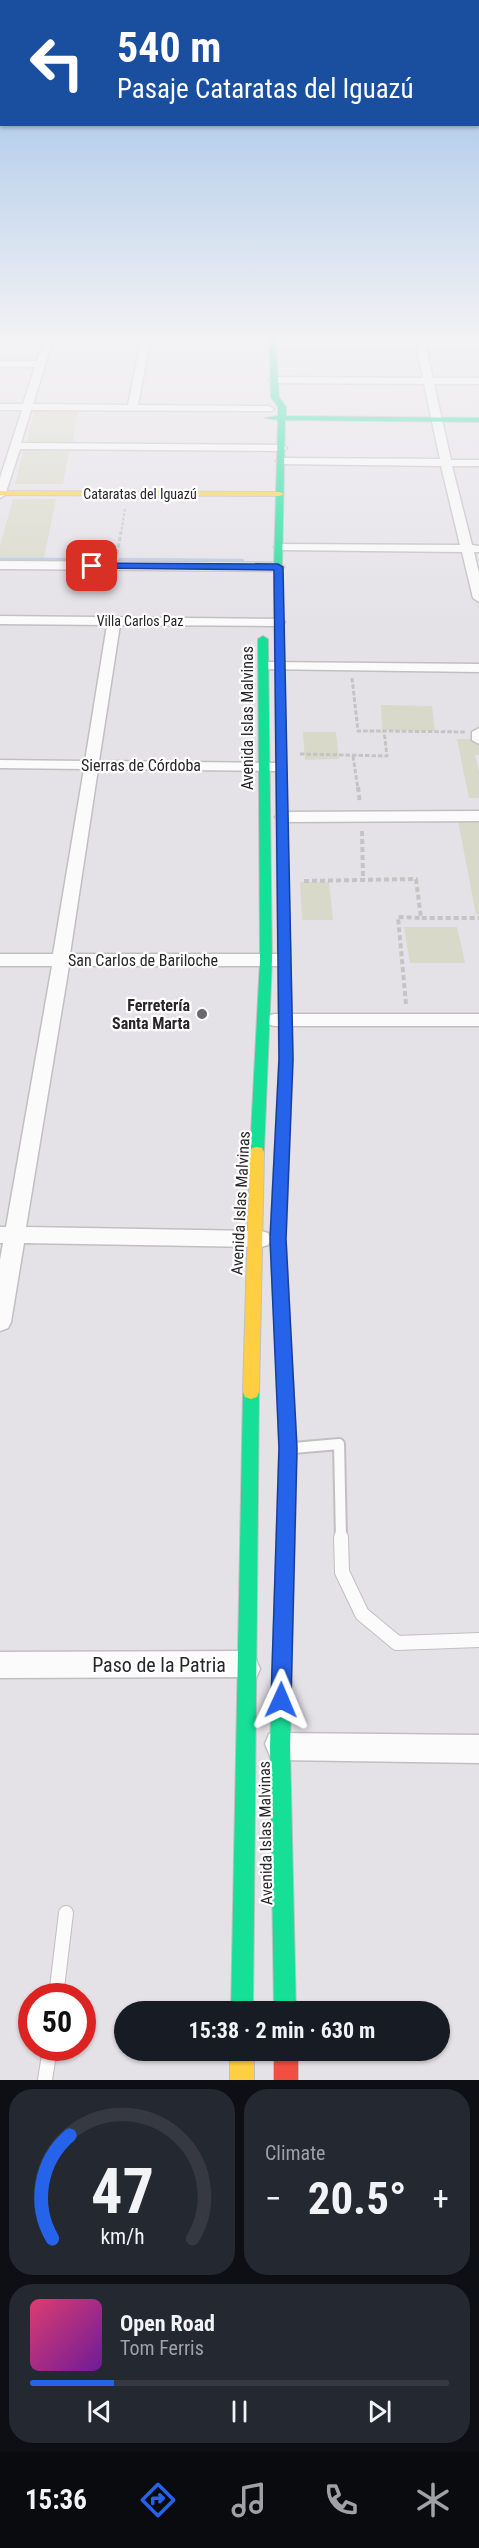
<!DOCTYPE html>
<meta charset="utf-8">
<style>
:root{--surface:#171b24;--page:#242831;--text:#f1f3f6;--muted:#9ea1a6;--line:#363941;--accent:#2563eb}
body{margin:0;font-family:"Roboto Condensed",sans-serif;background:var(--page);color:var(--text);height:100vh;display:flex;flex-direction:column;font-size:22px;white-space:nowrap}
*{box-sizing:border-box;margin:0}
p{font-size:20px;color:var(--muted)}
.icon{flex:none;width:33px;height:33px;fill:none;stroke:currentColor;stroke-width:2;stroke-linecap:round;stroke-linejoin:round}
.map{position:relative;height:2080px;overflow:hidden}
.drawer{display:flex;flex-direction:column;gap:9px;padding:9px;background:#0d0f14;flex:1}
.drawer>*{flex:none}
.top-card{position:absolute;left:0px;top:0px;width:480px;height:126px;box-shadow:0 2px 4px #0004;background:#1a4fa0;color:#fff;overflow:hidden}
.speed{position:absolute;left:18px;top:1983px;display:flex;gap:12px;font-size:30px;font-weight:700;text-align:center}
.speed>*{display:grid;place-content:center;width:78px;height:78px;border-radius:50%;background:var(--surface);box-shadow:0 2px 4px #0004;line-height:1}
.speed .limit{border:9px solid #d22;background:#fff;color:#111}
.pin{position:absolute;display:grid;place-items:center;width:51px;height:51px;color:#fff;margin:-26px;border-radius:12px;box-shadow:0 3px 9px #0006}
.me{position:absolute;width:66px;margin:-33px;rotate:1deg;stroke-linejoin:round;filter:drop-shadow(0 0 4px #0008)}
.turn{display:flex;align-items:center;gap:21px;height:126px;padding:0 18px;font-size:27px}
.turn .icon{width:78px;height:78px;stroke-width:2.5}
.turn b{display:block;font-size:42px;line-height:51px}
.big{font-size:45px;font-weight:700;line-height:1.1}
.drawer .tile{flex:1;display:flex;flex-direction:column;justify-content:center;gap:9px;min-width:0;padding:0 21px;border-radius:24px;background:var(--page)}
.drawer .dial{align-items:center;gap:0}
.dial svg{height:156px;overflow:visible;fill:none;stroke:var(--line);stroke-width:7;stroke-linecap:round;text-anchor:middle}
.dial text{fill:var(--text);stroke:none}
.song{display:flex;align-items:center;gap:18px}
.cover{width:72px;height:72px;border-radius:9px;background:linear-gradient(135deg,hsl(340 70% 55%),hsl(280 70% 35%))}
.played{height:6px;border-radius:3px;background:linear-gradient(90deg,var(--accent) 20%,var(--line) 20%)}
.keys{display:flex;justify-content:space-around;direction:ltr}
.heat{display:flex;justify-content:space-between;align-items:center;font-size:33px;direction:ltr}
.drawer .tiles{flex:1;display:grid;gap:9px;grid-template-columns:1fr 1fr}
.tile:last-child{grid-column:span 2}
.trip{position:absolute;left:114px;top:2001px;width:336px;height:60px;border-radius:30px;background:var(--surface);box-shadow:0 2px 4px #0004;font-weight:700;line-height:60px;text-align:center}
.menu{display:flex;height:96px;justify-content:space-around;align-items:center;background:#090b0e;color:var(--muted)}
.menu .icon{width:42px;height:42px}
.menu .active{color:var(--accent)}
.menu b{font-size:27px;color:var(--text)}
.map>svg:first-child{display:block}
.green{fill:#d8d9c8}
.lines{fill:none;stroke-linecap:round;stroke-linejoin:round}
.stream{stroke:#b7c7e6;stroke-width:4.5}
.lane-far1-casing{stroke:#c2bfc2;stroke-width:14}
.lane-casing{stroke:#c2bfc2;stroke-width:16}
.street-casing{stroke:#c2bfc2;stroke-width:3}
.fast-casing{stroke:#c2bfc2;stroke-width:2}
.slow-casing{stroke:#c2bfc2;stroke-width:2}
.jam-casing{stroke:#c2bfc2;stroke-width:2}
.path-far2{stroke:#c5c4c5;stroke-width:2;stroke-dasharray:3 1.5;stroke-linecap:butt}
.path-far1{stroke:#c5c4c5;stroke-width:3;stroke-dasharray:4.5 2;stroke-linecap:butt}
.path{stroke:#c5c4c5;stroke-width:4;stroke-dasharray:5 3;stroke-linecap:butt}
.lane-far1{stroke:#fbfbfb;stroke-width:10}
.lane{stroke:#fbfbfb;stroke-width:14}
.street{fill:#fbfbfb;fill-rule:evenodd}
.fast{fill:#16e098;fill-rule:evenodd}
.slow{fill:#ffcf43;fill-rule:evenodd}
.jam{fill:#f24e42;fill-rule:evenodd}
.route{fill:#2563eb;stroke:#184099;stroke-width:1.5}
.poi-dot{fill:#6a686c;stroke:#fff;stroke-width:2}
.labels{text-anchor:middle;stroke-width:4.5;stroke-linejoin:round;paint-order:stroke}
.far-street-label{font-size:14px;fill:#282629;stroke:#fff}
.street-label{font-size:16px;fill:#282629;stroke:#fff}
.poi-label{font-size:16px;font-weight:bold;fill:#282629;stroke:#fff;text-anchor:end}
.near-street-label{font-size:20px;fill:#282629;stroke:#fff}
</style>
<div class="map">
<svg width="479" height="2080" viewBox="0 0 479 2080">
<rect width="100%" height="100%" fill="#e5e2e7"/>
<g class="green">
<path d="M34,412H78L73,442H27Z"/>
<path d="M23,451H69L63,484H15Z"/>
<path d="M13,499H56L44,558H0V546Z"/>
<path d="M381,705L432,706L435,731L382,730Z"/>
<path d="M303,732H336L339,759L305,760Z"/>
<path d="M457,739H479V755H475L479,771V798H469Z"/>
<path d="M458,821H479V914H476Z"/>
<path d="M300,882H329L333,920H302Z"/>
<path d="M404,927H457L465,963H410Z"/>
</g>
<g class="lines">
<g class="stream">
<path d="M0,560H106"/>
<path d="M120,560L242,561"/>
</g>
<g class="lane-far1-casing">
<path id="lane-far1" d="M293,1448L339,1444L341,1538"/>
</g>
<g class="lane-casing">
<g id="lane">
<path d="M341,1537L342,1572L362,1614L397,1643L479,1640"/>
<path d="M56,1996L66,1913"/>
<path d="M45,2080L50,2048"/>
</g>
</g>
<g class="street-casing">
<g id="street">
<path d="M0,335L275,337V341L272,342L150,340L138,405L269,406L274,409L272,411L31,410L21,443L282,445L287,448L282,451L20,449L5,495L0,498V478L22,410H0V404H23L35,367H0V361H37L44,339H0ZM53,339L141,340L128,405L33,404Z"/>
<path d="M415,335H423L425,342H479V348H426L433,378H479V384H434L451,460H479V466H452L472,545L479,546V552H474L479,573V602L473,598L462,552L280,550L274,547L280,544L460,545L441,466L281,464L276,461L281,458L440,459L424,384L274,383L269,380L274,377L423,378L417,348H272L267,345L272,342H416Z"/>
<path d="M0,561L278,563L284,567L278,571L0,569Z"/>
<path d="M0,616L283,619L285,622L283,625L279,626L120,625L99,761L277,763L284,767L277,771L98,769L70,954H277L283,956L285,960L283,964L277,966H69L26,1227L261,1231L268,1233L271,1239L268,1245L261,1247L24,1243L11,1322L8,1328L0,1331V1260L3,1243H0V1227H6L52,966H0V954H53L84,769L0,768V760L85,761L107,625L0,624Z"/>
<path d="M265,662L479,664V672L260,669L258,666L260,663Z"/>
<path d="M479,728V744L472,740V732Z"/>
<path d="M479,811V821L283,822L275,817L283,812Z"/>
<path d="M274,1014H479V1026H274L268,1024L265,1020L268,1016Z"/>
<path d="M245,1651L254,1655L260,1669L256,1678L247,1682L237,1677L0,1678V1652Z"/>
<path d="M279,1730L284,1733L479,1735V1763L280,1760L270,1756L265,1744L269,1734Z"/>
</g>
</g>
<g class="fast-casing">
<g id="fast">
<path d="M269,335H275L279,397L286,407V416L479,418V422L285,420L282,567L289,895L283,899L277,895L274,567L278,420L265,418L278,416V407L271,397Z"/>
<path d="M263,636L268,639L272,960L264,1152L262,1156H252L250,1152L260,960L258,639Z"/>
<path d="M284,1352L290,1354L292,1359L297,1448L290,1746L296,2012H274L270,1746L279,1448L276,1359L278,1354Z"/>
<path d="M251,1385L257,1387L259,1392L253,2012H231L243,1392L245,1387Z"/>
</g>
</g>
<g class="slow-casing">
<g id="slow">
<path d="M0,491L280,492L284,494L280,496L0,495Z"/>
<path d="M283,891L289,895L293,1059L286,1239L292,1359L290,1364L284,1366L278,1364L276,1359L270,1239L279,1059L277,895Z"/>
<path d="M257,1147L262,1148L264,1152L259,1392L257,1397L251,1399L245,1397L243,1392L250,1152L252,1148Z"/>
<rect x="230" y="2050" width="24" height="30"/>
</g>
</g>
<g class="jam-casing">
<rect id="jam" x="274" y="2050" width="24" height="30"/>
</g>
<path class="path-far2" d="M121,534L125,508"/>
<g class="path-far1">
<path d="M117,554L121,532"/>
<path d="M352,678L358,731H384"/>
<path d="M300,754L387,756L384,731L465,732"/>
<path d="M353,756L358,789"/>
</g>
<g class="path">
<path d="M358,787L360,803"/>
<path d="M362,831L363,878"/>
<path d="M304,881L416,879L421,918H479"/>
<path d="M406,1004L398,917L421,918"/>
</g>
<use href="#lane-far1" class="lane-far1"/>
<use href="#lane" class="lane"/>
<use href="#street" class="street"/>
<use href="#fast" class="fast"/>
<use href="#slow" class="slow"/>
<use href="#jam" class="jam"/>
</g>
<linearGradient id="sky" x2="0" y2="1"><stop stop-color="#94bce7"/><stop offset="0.54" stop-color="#f3f2f4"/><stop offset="1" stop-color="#f3f2f4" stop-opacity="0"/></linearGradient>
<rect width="479" height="626" fill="url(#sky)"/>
<path class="route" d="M92,563L278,564L283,567L293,1059L286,1239L297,1448L291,1700L288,1707L281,1710L274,1707L271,1700L279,1448L270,1239L279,1059L274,570L89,568L87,566Z"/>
<circle class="poi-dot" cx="202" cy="1014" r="6"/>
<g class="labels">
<g class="far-street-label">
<text x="140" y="499">Cataratas del Iguazú</text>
<text x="140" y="626">Villa Carlos Paz</text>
</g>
<g class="street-label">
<text transform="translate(247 718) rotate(-90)" y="6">Avenida Islas Malvinas</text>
<text x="141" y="771">Sierras de Córdoba</text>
<text x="143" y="966">San Carlos de Bariloche</text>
<text transform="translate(240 1203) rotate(-87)" y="6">Avenida Islas Malvinas</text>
<text transform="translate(265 1833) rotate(-91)" y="6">Avenida Islas Malvinas</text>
</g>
<g class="poi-label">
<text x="190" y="1011">Ferretería<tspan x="190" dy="18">Santa Marta</tspan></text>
</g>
<g class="near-street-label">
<text x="159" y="1672">Paso de la Patria</text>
</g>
</g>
</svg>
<div class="speed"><div class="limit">50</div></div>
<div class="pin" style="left:92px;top:566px;background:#d93025"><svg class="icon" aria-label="arrive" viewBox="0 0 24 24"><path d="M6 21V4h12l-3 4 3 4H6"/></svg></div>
<svg class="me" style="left:281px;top:1700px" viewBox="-20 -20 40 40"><path d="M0-17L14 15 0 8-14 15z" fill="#2563eb" stroke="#fff" stroke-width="4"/></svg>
<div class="trip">15:38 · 2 min · 630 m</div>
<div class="top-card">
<div class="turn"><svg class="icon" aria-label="left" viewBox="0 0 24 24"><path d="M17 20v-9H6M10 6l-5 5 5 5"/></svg><div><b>540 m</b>Pasaje Cataratas del Iguazú</div></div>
</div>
</div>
<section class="drawer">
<div class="tiles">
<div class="tile dial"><svg viewBox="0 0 100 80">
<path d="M14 69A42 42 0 1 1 86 69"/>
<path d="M14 69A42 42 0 0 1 23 16" stroke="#2563eb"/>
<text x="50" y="56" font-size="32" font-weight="700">47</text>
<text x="50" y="72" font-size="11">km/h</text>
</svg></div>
<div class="tile"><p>Climate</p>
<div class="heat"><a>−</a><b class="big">20.5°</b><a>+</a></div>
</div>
<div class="tile">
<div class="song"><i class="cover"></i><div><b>Open Road</b><p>Tom Ferris</p></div></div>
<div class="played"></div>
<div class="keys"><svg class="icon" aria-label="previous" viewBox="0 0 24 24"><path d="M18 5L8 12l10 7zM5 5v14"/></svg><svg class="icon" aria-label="pause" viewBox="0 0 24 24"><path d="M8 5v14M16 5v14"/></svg><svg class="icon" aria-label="next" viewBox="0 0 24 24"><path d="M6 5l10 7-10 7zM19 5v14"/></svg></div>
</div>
</div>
</section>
<nav class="menu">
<b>15:36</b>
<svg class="icon active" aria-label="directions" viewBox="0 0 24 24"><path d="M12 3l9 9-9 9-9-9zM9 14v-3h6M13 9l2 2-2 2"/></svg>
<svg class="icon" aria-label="music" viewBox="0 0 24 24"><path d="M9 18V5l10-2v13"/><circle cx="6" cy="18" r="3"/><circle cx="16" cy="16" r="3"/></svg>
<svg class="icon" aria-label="phone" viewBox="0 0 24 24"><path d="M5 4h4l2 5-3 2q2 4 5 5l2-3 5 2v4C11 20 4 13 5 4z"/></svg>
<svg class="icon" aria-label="climate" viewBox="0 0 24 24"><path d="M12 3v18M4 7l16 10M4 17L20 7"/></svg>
</nav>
